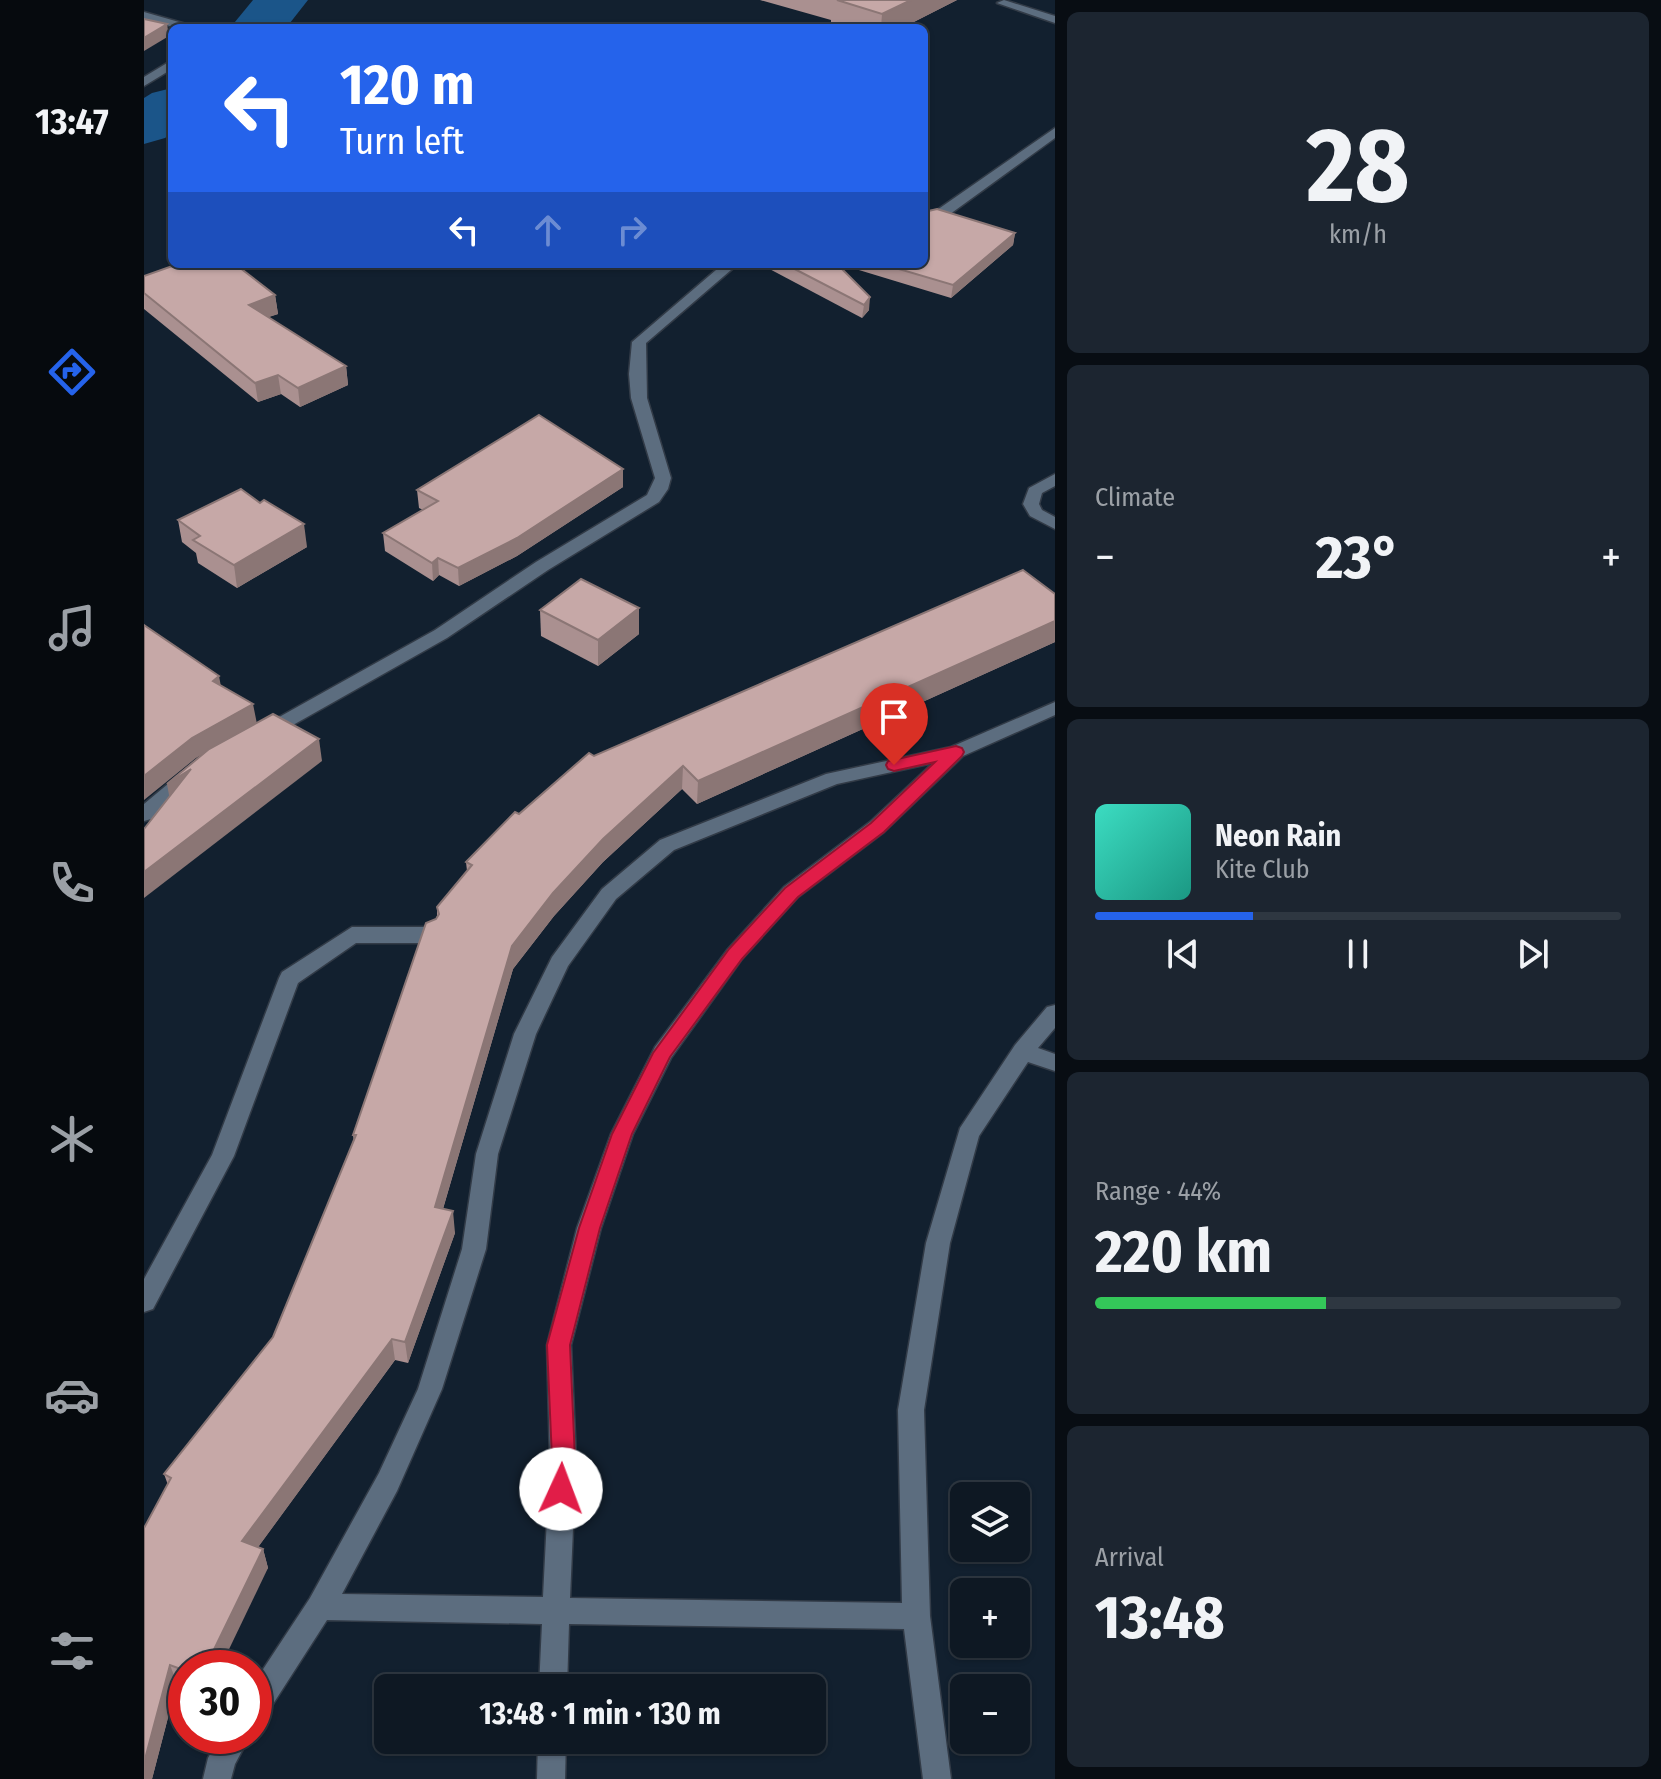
<!DOCTYPE html>
<meta charset="utf-8">
<style>
:root{--surface:#0e1823;--page:#1c2530;--text:#f1f3f6;--muted:#9ba0a6;--line:#2e3741;--accent:#2563eb}
body{margin:0;font-family:"Fira Sans Condensed",sans-serif;background:var(--page);color:var(--text);height:100vh;display:flex;flex-direction:column;font-size:30px;white-space:nowrap}
*{box-sizing:border-box;margin:0}
p{font-size:26px;color:var(--muted)}
.icon{flex:none;width:44px;height:44px;fill:none;stroke:currentColor;stroke-width:2;stroke-linecap:round;stroke-linejoin:round}
.map{position:relative;flex:1;overflow:hidden}
.panel{display:flex;flex-direction:column;gap:12px;padding:12px;background:#080d13;width:606px}
.panel>*{flex:none}
.hud{position:absolute;left:24px;top:24px;width:760px;height:244px;border-radius:12px;box-shadow:0 2px 6px #0004,0 0 0 2px var(--line);background:#2563eb;color:#fff;overflow:hidden}
.tools{position:absolute;left:806px;top:1482px;display:grid;gap:16px}
.tools a{display:grid;place-items:center;width:80px;height:80px;border-radius:12px;background:var(--surface);box-shadow:0 2px 6px #0004,0 0 0 2px var(--line);font-size:40px}
.speed{position:absolute;left:24px;top:1650px;display:flex;gap:16px;font-size:40px;font-weight:700;text-align:center}
.speed>*{display:grid;place-content:center;width:104px;height:104px;border-radius:50%;background:var(--surface);box-shadow:0 2px 6px #0004,0 0 0 2px var(--line);line-height:1}
.speed .limit{border:12px solid #d22;background:#fff;color:#111}
.pin{position:absolute;display:grid;place-items:center;width:68px;height:68px;color:#fff;margin:-82px -34px;border-radius:50% 50% 50% 0;rotate:-45deg;box-shadow:0 0 8px #0007}
.pin .icon{rotate:45deg}
.me{position:absolute;width:88px;margin:-44px;rotate:2deg;stroke-linejoin:round;filter:drop-shadow(0 0 6px #0008)}
.turn{display:flex;align-items:center;gap:28px;height:168px;padding:0 40px;font-size:36px}
.turn .icon{width:104px;height:104px;stroke-width:2.5}
.turn b{display:block;font-size:56px;line-height:68px}
.lanes{display:flex;align-items:center;height:76px;padding:0 40px;background:#0003;justify-content:center;gap:40px;direction:ltr}
.lanes .off{opacity:.35}
.big{font-size:60px;font-weight:700;line-height:1.1}
.panel .card{flex:1;display:flex;flex-direction:column;justify-content:center;gap:12px;min-width:0;padding:0 28px;border-radius:12px;background:var(--page)}
.panel .dial{align-items:center;gap:0}
.dial b{font-size:104px;line-height:1}
.song{display:flex;align-items:center;gap:24px}
.cover{width:96px;height:96px;border-radius:12px;background:linear-gradient(135deg,hsl(170 70% 55%),hsl(170 70% 35%))}
.played{height:8px;border-radius:4px;background:linear-gradient(90deg,var(--accent) 30%,var(--line) 30%)}
.keys{display:flex;justify-content:space-around;direction:ltr}
.heat{display:flex;justify-content:space-between;align-items:center;font-size:44px;direction:ltr}
.charge{height:12px;border-radius:6px;background:linear-gradient(90deg,#34c759 44%,var(--line) 0)}
.trip{position:absolute;left:230px;top:1674px;width:452px;height:80px;border-radius:12px;background:var(--surface);box-shadow:0 2px 6px #0004,0 0 0 2px var(--line);font-weight:700;line-height:80px;text-align:center}
main{display:flex;flex:1;min-height:0}
.tabs{display:flex;flex-direction:column;width:144px;justify-content:space-around;align-items:center;background:#060a0e;color:var(--muted)}
.tabs .icon{width:56px;height:56px}
.tabs .selected{color:var(--accent)}
.tabs b{font-size:36px;color:var(--text)}
.map>svg:first-child{display:block}
.lines{fill:none;stroke-linecap:round;stroke-linejoin:round}
.river{fill:#1b5589;fill-rule:evenodd}
.street-casing{stroke:#323b47;stroke-width:3}
.street{fill:#5c6d7f;fill-rule:evenodd}
.wall{fill:#aa9090}
.shaded-wall{fill:#8b7675}
.building{fill:#c6a8a7;stroke:#8b7675;stroke-width:2}
.route{fill:#e11d48;stroke:#92132f;stroke-width:2}
</style>
<main>
<nav class="tabs">
<b>13:47</b>
<svg class="icon selected" aria-label="directions" viewBox="0 0 24 24"><path d="M12 3l9 9-9 9-9-9zM9 14v-3h6M13 9l2 2-2 2"/></svg>
<svg class="icon" aria-label="music" viewBox="0 0 24 24"><path d="M9 18V5l10-2v13"/><circle cx="6" cy="18" r="3"/><circle cx="16" cy="16" r="3"/></svg>
<svg class="icon" aria-label="phone" viewBox="0 0 24 24"><path d="M5 4h4l2 5-3 2q2 4 5 5l2-3 5 2v4C11 20 4 13 5 4z"/></svg>
<svg class="icon" aria-label="climate" viewBox="0 0 24 24"><path d="M12 3v18M4 7l16 10M4 17L20 7"/></svg>
<svg class="icon" aria-label="car" viewBox="0 0 24 24"><path d="M5 17H2v-5l4-1 3-4h7l3 4 3 1v5h-3M9 17h6M6 11h13"/><circle cx="7" cy="17" r="2"/><circle cx="17" cy="17" r="2"/></svg>
<svg class="icon" aria-label="filters" viewBox="0 0 24 24"><path d="M4 7h16M4 17h16"/><circle cx="9" cy="7" r="2"/><circle cx="15" cy="17" r="2"/></svg>
</nav>
<div class="map">
<svg width="911" height="1779" viewBox="0 0 911 1779">
<rect width="100%" height="100%" fill="#12202f"/>
<g class="lines">
<g class="river">
<path d="M109,0H164L142,28H86Z"/>
<path d="M28,88V133L21,138L0,144V98L8,93Z"/>
</g>
<g class="street-casing">
<g id="street">
<path d="M860,0L911,16V23L853,3Z"/>
<path d="M0,12L49,26L51,28H33L0,19Z"/>
<path d="M28,60V69L0,86V77Z"/>
<path d="M911,128V138L802,217L780,220V212L793,210Z"/>
<path d="M579,264H594L502,343L503,398L527,478L524,489L515,502L404,570L303,638L126,738H112L110,734L112,730L291,630L392,562L503,495L511,478L487,398L485,374L488,342Z"/>
<path d="M911,474V486L898,493L895,504L898,510L911,517V529L886,516L879,504L885,488Z"/>
<path d="M911,702V715L819,756L740,832L654,897L598,959L527,1058L489,1134L457,1228L427,1345L432,1459L426,1598L758,1603L754,1410L782,1243L816,1128L871,1045L903,1007L911,1005V1028L894,1048L911,1054V1071L884,1062L835,1136L806,1243L780,1410L786,1616L807,1779H779L760,1629L425,1624L423,1688H395L398,1624L183,1620L120,1718L110,1722V1683L166,1598L235,1473L274,1389L318,1249L332,1154L370,1034L408,957L458,889L516,840L682,774L807,747ZM789,763L726,822L640,887L584,949L511,1047L467,1134L433,1228L403,1345L406,1459L399,1597L198,1594L253,1491L298,1389L342,1249L354,1154L392,1034L424,966L472,899L530,850L693,784Z"/>
<path d="M44,772L53,778L51,783L7,819L0,821V804L37,773Z"/>
<path d="M208,927H284L291,930L294,935L291,940L284,943H212L154,983L90,1156L9,1309L0,1312V1279L68,1155L135,978L138,972Z"/>
<path d="M76,1736H106L91,1764L87,1779H59L64,1758Z"/>
<path d="M394,1740H422L421,1779H393Z"/>
</g>
</g>
<use href="#street" class="street"/>
</g>
<g class="wall">
<path d="M616,0H813L758,28H702L687,23V20Z"/>
<path d="M871,233L869,245L807,298L705,267L706,264H780Z"/>
<path d="M616,264H693L725,310L718,318Z"/>
<path d="M0,276L131,295L134,314L124,317L202,366L204,385L156,407L137,394L114,402L0,309Z"/>
<path d="M479,469V487L373,556L315,586L295,575L289,581L241,551L239,533L279,510L275,508L273,490Z"/>
<path d="M34,520L163,547L93,588L54,563L52,553L38,542Z"/>
<path d="M911,594V642L553,804L538,789L459,862L410,916L369,969L299,1209L311,1233L264,1363L251,1360L114,1547L119,1549L124,1568L42,1668V1687L33,1683L8,1779H0L24,1485L20,1474L129,1337L210,1142L209,1135L293,916V907L323,871L322,862L375,814L450,756Z"/>
<path d="M495,608V634L454,666L397,636L396,610Z"/>
</g>
<g class="shaded-wall">
<path d="M767,0H813L758,28H737L738,14Z"/>
<path d="M23,24L25,36L0,51V38Z"/>
<path d="M871,233L869,245L807,298L809,285Z"/>
<path d="M131,295L134,314L108,323L105,305Z"/>
<path d="M726,297L725,310L718,318L720,305Z"/>
<path d="M202,366L204,385L156,407L154,388Z"/>
<path d="M134,375L137,394L114,402L111,383Z"/>
<path d="M479,469V487L373,556L315,586L314,568Z"/>
<path d="M160,524L163,547L93,588L90,565Z"/>
<path d="M294,558L295,575L289,581L288,563Z"/>
<path d="M495,608V634L454,666V640Z"/>
<path d="M911,621V642L553,804L554,781Z"/>
<path d="M75,676L79,697L69,681Z"/>
<path d="M109,704L113,724L52,758L0,800V776L48,738Z"/>
<path d="M175,739L178,761L0,898V872Z"/>
<path d="M539,766L538,789L459,862L410,916L369,969L293,1229L291,1207L368,946L409,893L459,839Z"/>
<path d="M47,769L27,806L23,784Z"/>
<path d="M309,1211L311,1233L264,1363L261,1342Z"/>
<path d="M248,1339L251,1360L104,1561L98,1541Z"/>
<path d="M119,1549L124,1568L76,1668H61Z"/>
<path d="M26,1665L33,1683L8,1779H0V1763Z"/>
</g>
<g class="building">
<path d="M693,0H767L738,14Z"/>
<path d="M0,19L23,24L0,38Z"/>
<path d="M793,209L871,233L809,285L738,264H780V212Z"/>
<path d="M34,264H91L131,295L105,305L202,366L154,388L134,375L111,383L0,293V276Z"/>
<path d="M641,264H693L726,297L720,305Z"/>
<path d="M395,415L479,469L373,538L314,568L294,558L288,563L239,533L294,501L273,490Z"/>
<path d="M97,489L116,503L120,500L160,524L90,565L49,540L56,536L34,520Z"/>
<path d="M879,570L911,594V621L554,781L539,766L459,839L409,893L368,946L291,1207L309,1211L261,1342L248,1339L98,1541L119,1549L61,1668H42V1671L26,1665L0,1763V1528L27,1478L20,1474L129,1337L212,1135H209L282,923L292,919L295,914L293,907L328,865L322,862L371,812L375,814L445,753L450,756Z"/>
<path d="M437,579L495,608L454,640L396,610Z"/>
<path d="M0,625L75,676L69,681L109,704L48,738L0,776Z"/>
<path d="M129,714L175,739L0,872V829L47,769L23,784L65,749Z"/>
</g>
<path class="route" d="M812,746L818,748L820,752L818,756L740,832L654,897L598,959L526,1057L488,1134L456,1228L426,1345L431,1459L426,1497L417,1500L409,1497L406,1489L408,1459L403,1345L435,1228L468,1134L509,1053L585,949L641,888L727,823L791,762L750,771L744,769L742,765L744,761Z"/>
</svg>
<div class="tools">
<a><svg class="icon" aria-label="layers" viewBox="0 0 24 24"><path d="M12 4l9 5-9 5-9-5zM3 14l9 5 9-5"/></svg></a>
<a>+</a>
<a>−</a>
</div>
<div class="speed"><div class="limit">30</div></div>
<div class="pin" style="left:750px;top:765px;background:#d93025"><svg class="icon" aria-label="arrive" viewBox="0 0 24 24"><path d="M6 21V4h12l-3 4 3 4H6"/></svg></div>
<svg class="me" style="left:417px;top:1489px" viewBox="-20 -20 40 40"><circle r="19" fill="#fff"/><path d="M0-13L10 11 0 6-10 11z" fill="#e11d48"/></svg>
<div class="trip">13:48 · 1 min · 130 m</div>
<div class="hud">
<div class="turn"><svg class="icon" aria-label="left" viewBox="0 0 24 24"><path d="M17 20v-9H6M10 6l-5 5 5 5"/></svg><div><b>120 m</b>Turn left</div></div>
<div class="lanes"><svg class="icon" aria-label="left" viewBox="0 0 24 24"><path d="M17 20v-9H6M10 6l-5 5 5 5"/></svg><svg class="icon off" aria-label="ahead" viewBox="0 0 24 24"><path d="M12 20V5M6 11l6-6 6 6"/></svg><svg class="icon off" aria-label="right" viewBox="0 0 24 24"><path d="M7 20v-9h11M14 6l5 5-5 5"/></svg></div>
</div>
</div>
<section class="panel">
<div class="card dial"><b>28</b><p>km/h</p></div>
<div class="card"><p>Climate</p>
<div class="heat"><a>−</a><b class="big">23°</b><a>+</a></div>
</div>
<div class="card">
<div class="song"><i class="cover"></i><div><b>Neon Rain</b><p>Kite Club</p></div></div>
<div class="played"></div>
<div class="keys"><svg class="icon" aria-label="previous" viewBox="0 0 24 24"><path d="M18 5L8 12l10 7zM5 5v14"/></svg><svg class="icon" aria-label="pause" viewBox="0 0 24 24"><path d="M8 5v14M16 5v14"/></svg><svg class="icon" aria-label="next" viewBox="0 0 24 24"><path d="M6 5l10 7-10 7zM19 5v14"/></svg></div>
</div>
<div class="card"><p>Range · 44%</p><b class="big">220 km</b><div class="charge"></div></div>
<div class="card"><p>Arrival</p><b class="big">13:48</b></div>
</section>
</main>
